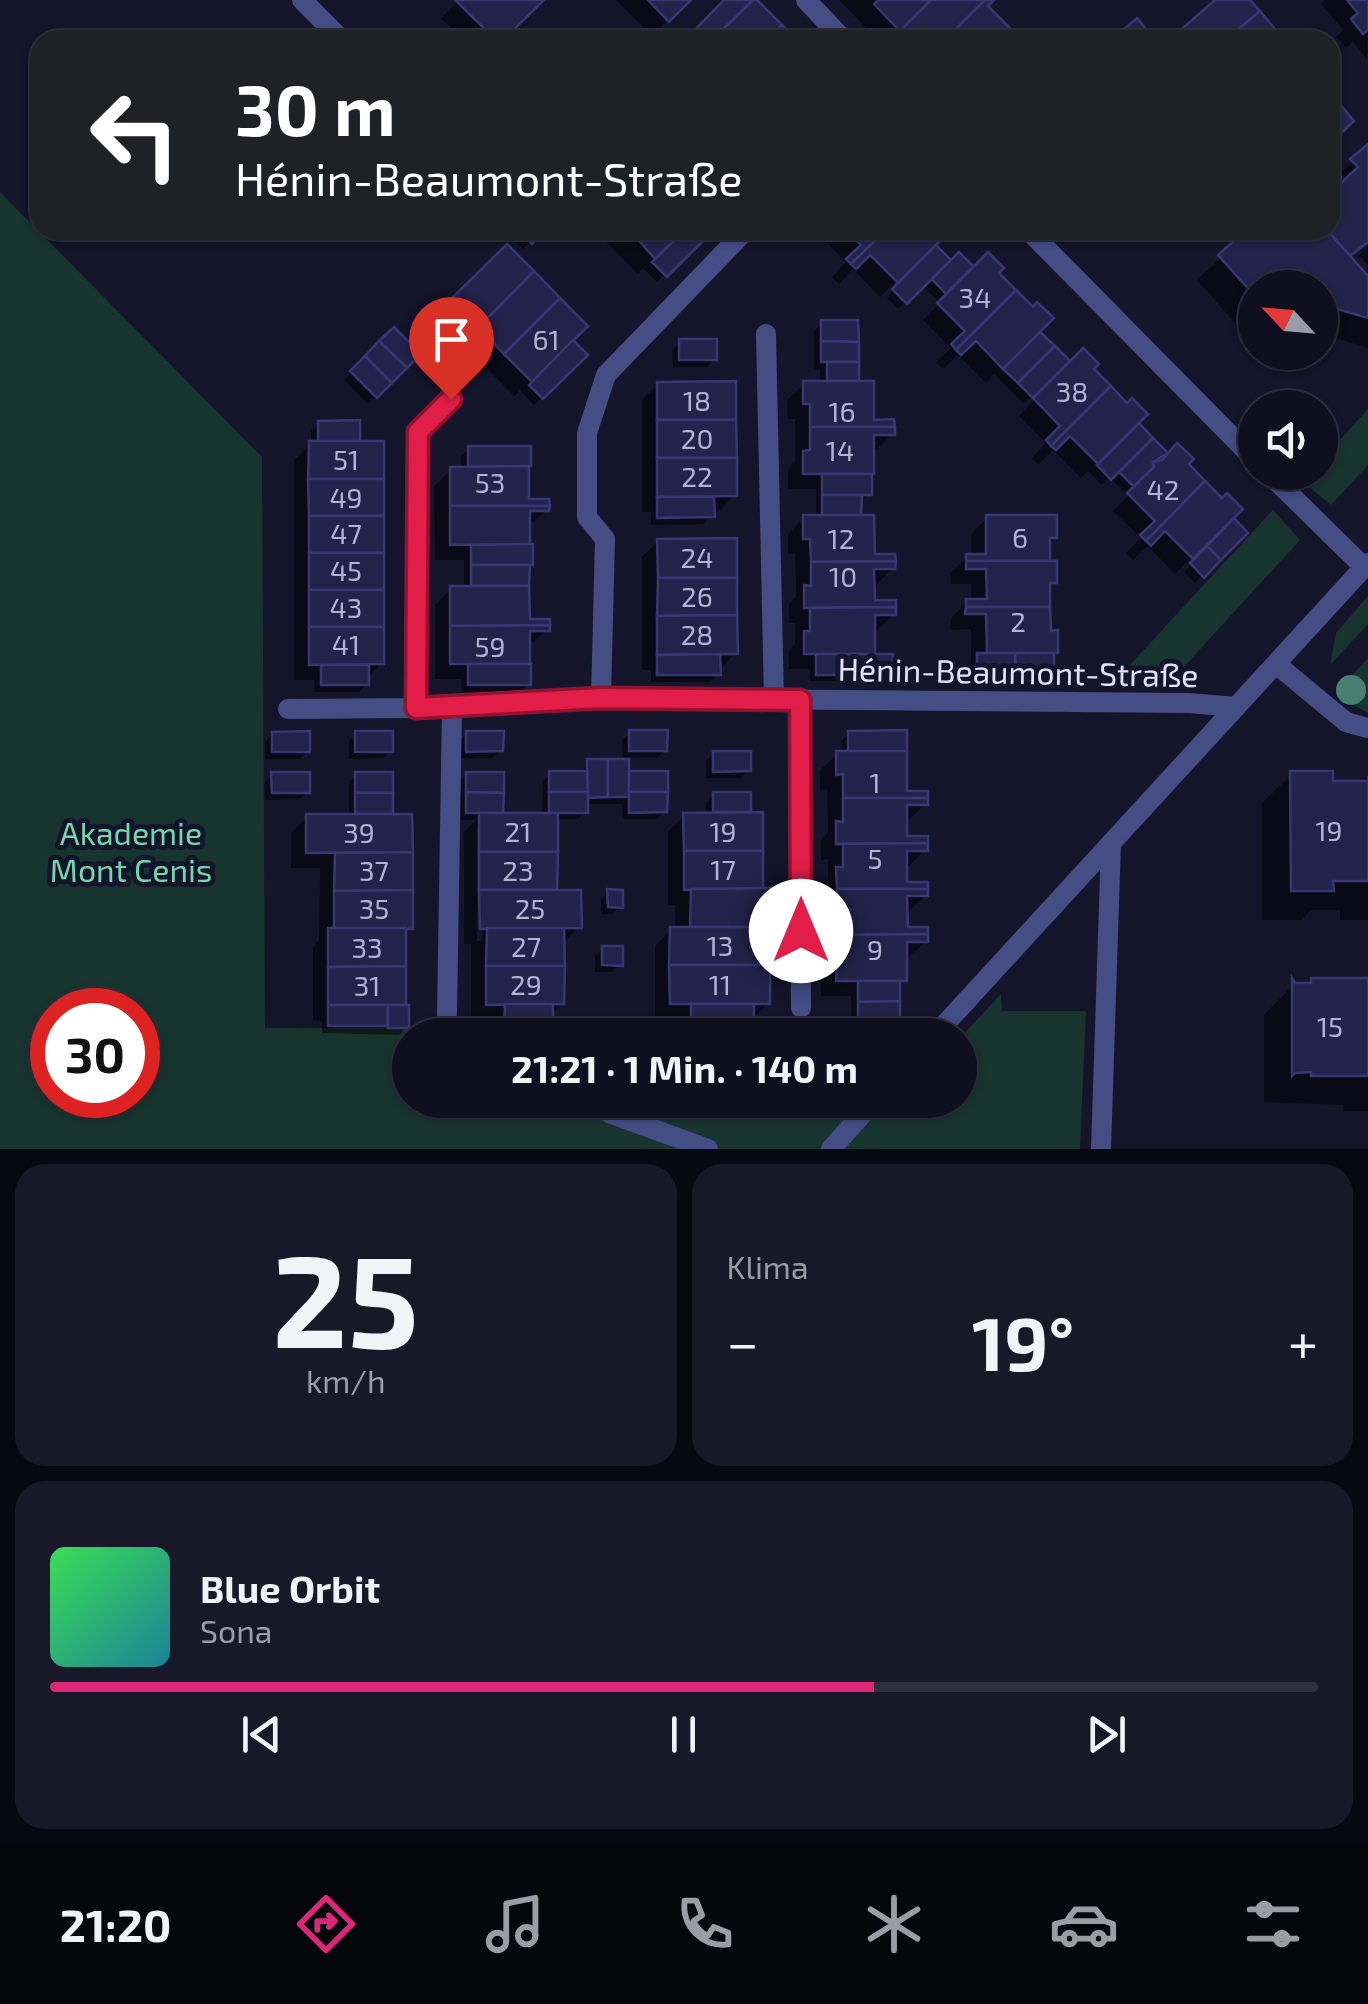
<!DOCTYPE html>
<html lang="de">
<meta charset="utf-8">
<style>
:root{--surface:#0f0f20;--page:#181829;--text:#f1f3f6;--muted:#9b9ca5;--line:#2f2f3e;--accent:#db2777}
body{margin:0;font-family:"Exo 2",sans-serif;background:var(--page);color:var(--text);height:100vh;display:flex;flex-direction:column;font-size:38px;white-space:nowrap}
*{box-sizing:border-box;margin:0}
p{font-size:32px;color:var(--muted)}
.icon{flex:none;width:55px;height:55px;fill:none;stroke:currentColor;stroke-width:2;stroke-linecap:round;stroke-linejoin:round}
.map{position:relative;height:1149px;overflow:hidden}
.side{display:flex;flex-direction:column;gap:15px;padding:15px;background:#080812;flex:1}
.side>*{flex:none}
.top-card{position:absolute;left:30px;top:30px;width:1310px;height:210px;border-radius:30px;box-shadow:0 2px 8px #0004,0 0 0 2px var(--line);background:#202124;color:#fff;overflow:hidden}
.needle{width:65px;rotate:296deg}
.fabs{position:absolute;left:1238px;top:270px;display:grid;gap:20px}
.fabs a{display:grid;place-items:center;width:100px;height:100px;border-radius:50%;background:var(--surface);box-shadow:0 2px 8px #0004,0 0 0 2px var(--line);font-size:50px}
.speed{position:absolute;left:30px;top:988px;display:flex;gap:20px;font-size:50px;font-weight:700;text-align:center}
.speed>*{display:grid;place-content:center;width:130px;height:130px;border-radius:50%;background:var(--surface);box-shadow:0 2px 8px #0004,0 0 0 2px var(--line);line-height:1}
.speed .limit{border:15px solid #d22;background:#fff;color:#111}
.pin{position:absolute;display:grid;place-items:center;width:85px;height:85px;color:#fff;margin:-102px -42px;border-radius:50% 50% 50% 0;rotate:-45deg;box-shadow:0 0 10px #0007}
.pin .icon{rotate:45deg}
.me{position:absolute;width:110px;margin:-55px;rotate:0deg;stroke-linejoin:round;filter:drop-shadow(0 0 8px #0008)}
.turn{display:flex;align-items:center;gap:35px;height:210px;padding:0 40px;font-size:45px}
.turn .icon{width:130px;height:130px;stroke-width:2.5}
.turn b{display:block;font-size:70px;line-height:85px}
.big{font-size:75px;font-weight:700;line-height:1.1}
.side .card{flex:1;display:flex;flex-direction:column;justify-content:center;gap:15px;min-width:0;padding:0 35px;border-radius:30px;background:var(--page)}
.side .dial{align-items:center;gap:0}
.dial b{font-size:130px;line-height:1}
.song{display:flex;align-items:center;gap:30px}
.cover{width:120px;height:120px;border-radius:15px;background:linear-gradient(135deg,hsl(130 70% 55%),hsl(190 70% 35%))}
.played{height:10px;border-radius:5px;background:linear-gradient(90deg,var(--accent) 65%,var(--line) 65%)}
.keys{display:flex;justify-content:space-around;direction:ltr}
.heat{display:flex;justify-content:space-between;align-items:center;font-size:55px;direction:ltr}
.side .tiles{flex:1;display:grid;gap:15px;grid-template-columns:1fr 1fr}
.card:last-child{grid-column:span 2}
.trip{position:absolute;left:392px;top:1018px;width:585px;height:100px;border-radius:50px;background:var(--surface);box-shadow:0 2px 8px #0004,0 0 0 2px var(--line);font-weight:700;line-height:100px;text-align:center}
.menu{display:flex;height:160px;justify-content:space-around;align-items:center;background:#06060d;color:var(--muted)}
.menu .icon{width:70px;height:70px}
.menu .current{color:var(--accent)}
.menu b{font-size:45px;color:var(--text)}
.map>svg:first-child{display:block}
.green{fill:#18342e;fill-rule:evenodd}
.shadow{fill:#0007;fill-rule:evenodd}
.building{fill:#23224a;stroke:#383773;stroke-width:2.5}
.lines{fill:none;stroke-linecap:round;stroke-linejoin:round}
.lane{stroke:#444d84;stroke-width:20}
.street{stroke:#444d84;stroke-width:20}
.tree{fill:#487f72}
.route-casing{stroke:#92132f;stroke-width:25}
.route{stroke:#e11d48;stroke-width:18}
.labels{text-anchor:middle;stroke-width:10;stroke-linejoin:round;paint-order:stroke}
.number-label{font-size:28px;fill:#b2b3d0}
.street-label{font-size:32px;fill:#e1e3fc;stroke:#14142a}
.park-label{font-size:32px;fill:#73d6ac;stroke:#14142a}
</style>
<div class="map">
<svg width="1368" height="1149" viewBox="0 0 1368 1149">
<rect width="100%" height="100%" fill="#14142a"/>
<g class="green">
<path d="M0,192L262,457L265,1028L907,1027L914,1035H410V1100H960V1038L1001,994L1002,1011H1086L1080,1149H0ZM52,1010H138V1095H52Z"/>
<path d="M1368,409V465L1331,505L1302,481L1310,473L1320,472V462Z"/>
<path d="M1273,510L1300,540L1171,681H1115Z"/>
<path d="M1368,596V624L1330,665L1336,633Z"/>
<path d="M1368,658V713L1352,704L1339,690Z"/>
</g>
<g class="shadow">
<path d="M459,0H540L500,40H463L441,18Z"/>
<path d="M616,0H688L652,36Z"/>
<path d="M839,0H990L985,6L997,40H878Z"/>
<path d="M1324,0H1368L1367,59L1353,42L1346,48L1336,37L1343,30L1321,4Z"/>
<path d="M1368,147V239L1348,257L1368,280V348L1320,333V288H1255V315L1235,323L1197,280L1250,230H1330V174L1334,179Z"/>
<path d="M503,230H542L523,249Z"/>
<path d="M595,230H705L708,233L657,282L643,268L638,274Z"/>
<path d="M807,230H942L945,233L880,297L853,269L839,284L832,277L846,262L815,231L812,235Z"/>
<path d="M1368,245V265L1359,255Z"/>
<path d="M507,247L570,341L577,363L534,405L520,390L514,396L436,317Z"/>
<path d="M936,248L951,263L996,273L1037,332L1070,365L1090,369L1136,423L1168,456L1185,464L1245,533L1195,583L1184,572L1201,555L1198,551L1175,574L1148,546L1133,560L1126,553L1141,538L1113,511L1128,496L1110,478L1102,485L1088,471L1081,478L1053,450L1038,465L1032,458L1046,443L1019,416L1064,370L1061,367L1024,404L994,374L986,383L958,355L943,369L936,362L951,348L923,320L940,303L922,285L898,309L887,298Z"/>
<path d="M822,323L856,380L872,422L892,434L876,450H871L870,494L859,501V518L873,557L893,568L876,585H872V603H893L894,614L877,630H872V656L890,673L882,681H810L809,669H789V650L795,644V623H789V604L796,597V580L795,554H788V534L804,518H816V489H788V470L795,462V419H788L787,400L804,384H820V368L814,369V331Z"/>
<path d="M394,330L418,354L368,404L344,380Z"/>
<path d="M680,342L715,359L707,367H673L672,350Z"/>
<path d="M658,384L734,495L718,512H712L704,524L651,525V512H642V400Z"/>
<path d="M319,423L381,663L367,678V684L359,692H314V680H294V460L311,444V431Z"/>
<path d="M469,449L527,502L547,510L527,527L528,543L524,547L527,621L547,630L528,646L529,684L521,691L462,692L461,679H435V605L451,589H464V560H435L434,486L451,470L461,469V456Z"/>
<path d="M987,518L1055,537L1048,544V563L1055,582L1048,589V633L1055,652L1052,656V673L1044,681H971V629L950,630L951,618L967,602H971V584H951L950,573L967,557H971V534Z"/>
<path d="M658,541L735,653L710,682H651V670H642V557Z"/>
<path d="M467,733L501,750L493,758H459V741Z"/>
<path d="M630,733L665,750L657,758L627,757L626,773L665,811L657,819H623L622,804H585V812L578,819H555V892L579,927L562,944V1003L551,1014V1024L543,1032H498V1020H471V944H464V832L476,820H459V782L467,774L497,815L542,816L543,782L550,774H581L588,762H623L622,740ZM477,828H482V941H477Z"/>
<path d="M273,734L307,751L300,759H265V742Z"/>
<path d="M356,734L391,751L383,758L349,759V741Z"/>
<path d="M849,734L905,793L925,804L909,820H905V839L925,850L909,866H905V884L926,895L909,911H905V930L926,941L909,957H905V980L897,988L898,1021L890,1029H851V996H821V977L828,970V926H821V886L828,879V859L821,860V840L828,833V816L827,789L820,790V770L837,754H842L841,741Z"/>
<path d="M714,754L748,770L741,778H706V761Z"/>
<path d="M356,774L387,816H410V928L404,935L406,1027L399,1035L322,1033V1021H313V947L319,940L320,868H291V833L307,817L349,816V782Z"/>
<path d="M1292,774L1331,783H1360L1368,775V920H1340V910H1311L1302,920H1262V803Z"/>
<path d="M272,775L307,792L300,799L265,800V783Z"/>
<path d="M714,794L748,811L745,815L761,890L768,1003L752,1019V1026L744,1033L684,1034V1019L655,1020V946L671,930H675V905H668V831L685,815H706V802Z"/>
<path d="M608,892L620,907L612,914H601V900Z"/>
<path d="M603,948L620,965L612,972H595V956Z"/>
<path d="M1312,980H1368V1111H1343V1105L1264,1102V1015L1293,985H1308Z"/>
</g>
<g class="building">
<path d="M455,0H544L503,40H496Z"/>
<path d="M648,0H691L669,22Z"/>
<path d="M724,0H753L712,40H689L687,38Z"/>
<path d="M753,0H757L782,25L768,40H712Z"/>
<path d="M878,0H931L900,31L874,4Z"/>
<path d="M931,0H985L945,40H909L900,31Z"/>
<path d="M985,0H994L988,6L1011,29L1005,36L1000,40H945Z"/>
<path d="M1215,0H1250L1260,11L1226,40H1169Z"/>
<path d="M1347,0H1368V30L1363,34L1351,19L1358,13Z"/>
<path d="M1260,11L1284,40H1226Z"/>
<path d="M1137,18L1155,40H1129L1122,31Z"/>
<path d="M782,25L797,40H768Z"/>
<path d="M1332,95L1354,121L1330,144V97Z"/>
<path d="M1368,144V242L1350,256L1327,230H1330V170L1341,183L1358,167L1350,159Z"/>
<path d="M518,230H546L532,244Z"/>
<path d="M630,230H685L655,259Z"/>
<path d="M685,230H708L711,233L667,277L652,262Z"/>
<path d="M846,230H886L851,264L846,259L861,245Z"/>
<path d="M886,230H946L948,233L898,283L870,255L856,269L851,264Z"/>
<path d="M1246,230H1327L1368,276V318L1320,304V288H1255V296L1218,255Z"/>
<path d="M507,244L534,271L478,328L450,300Z"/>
<path d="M936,245L951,260L907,304L892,289Z"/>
<path d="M959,252L974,267L946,294L932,279Z"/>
<path d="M988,252L1004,268L999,273L1016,290L956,350L951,344L965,331L937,303Z"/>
<path d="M534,271L560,298L504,354L478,328Z"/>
<path d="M1016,290L1033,307L1037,302L1054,318L1003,369L976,341L961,355L956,350Z"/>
<path d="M560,298L588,326L532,382L504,354Z"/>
<path d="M821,320H858L859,342L821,341Z"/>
<path d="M394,327L421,354L407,368L379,341Z"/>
<path d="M1040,332L1055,346L1018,383L1003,369Z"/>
<rect x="679" y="339" width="38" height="21"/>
<path d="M573,340L588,355L543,399L529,385Z"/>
<path d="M379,341L407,368L392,383L365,356Z"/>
<path d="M821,341L859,342V362H821Z"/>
<path d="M1055,346L1070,361L1033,398L1018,383Z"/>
<path d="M1083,348L1099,364L1094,369L1111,386L1051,446L1046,440L1060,426L1033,398Z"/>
<path d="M365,356L392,383L377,398L350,371Z"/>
<rect x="827" y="362" width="32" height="19"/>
<path d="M736,381V420H657V382Z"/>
<path d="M803,381H874V420L894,419L895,427H810V404H803Z"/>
<path d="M1111,386L1127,403L1132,398L1148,414L1098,464L1070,436L1056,450L1051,446Z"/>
<path d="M360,420V441L318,442V421Z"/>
<path d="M657,420H736L737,458H657Z"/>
<path d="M1139,423L1153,438L1111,480L1097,465Z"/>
<path d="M810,427H895V435H874V474H803V451L810,450Z"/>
<path d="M1153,438L1168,453L1153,462L1154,467L1134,487L1119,472Z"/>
<path d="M309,441H384V479H308Z"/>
<path d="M1177,443L1194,459L1189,464L1205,481L1146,541L1140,535L1155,521L1127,493L1154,467L1153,462L1162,460Z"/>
<path d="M468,446H531V466L468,467Z"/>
<path d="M657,458H737V496L657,497Z"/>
<path d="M529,466V499H549L550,506H450V467Z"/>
<rect x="822" y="474" width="50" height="21"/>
<path d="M308,479H384V516H309Z"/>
<path d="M1205,481L1222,498L1227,493L1243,509L1193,559L1165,531L1151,546L1146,541Z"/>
<path d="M822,495H862L861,515L822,516Z"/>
<path d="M657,497H714L715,517L657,518Z"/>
<path d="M450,506H550L549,511H530V544L450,545Z"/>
<path d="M803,515H874L875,554H895L896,561L811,562L810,539H803Z"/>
<path d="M986,515H1057V538H1050V561H1057H966V554H986Z"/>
<rect x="309" y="516" width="75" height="37"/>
<path d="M1234,518L1248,533L1221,560L1207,546Z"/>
<path d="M737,538V578H658L657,539Z"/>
<path d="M530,544H533V565H471V545Z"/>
<path d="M1207,546L1221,560L1204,578L1190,563Z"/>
<rect x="309" y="553" width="75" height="37"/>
<path d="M896,561L895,569H874L875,600H896V607L804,608V585L811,586V562Z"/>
<path d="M966,561H1057V583H1050V607H966V599H987L986,569H966Z"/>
<path d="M471,565H530L529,586H471Z"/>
<path d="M658,578H737V615L657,616Z"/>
<path d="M450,586H529L530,619H550V625L450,626Z"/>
<rect x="309" y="590" width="75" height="37"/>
<path d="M896,607V615H875V654H804V631H810V608Z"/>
<path d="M966,607H1050L1051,631L1058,630V653L987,654L986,614H965Z"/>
<path d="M737,615L738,654L657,655V616Z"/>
<path d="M550,625V631H530V664H450V626Z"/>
<path d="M309,627H384V664L309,665Z"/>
<path d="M977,653H1015L1016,674H977Z"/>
<path d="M1015,653H1054V674H1016Z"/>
<path d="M720,654L721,675H657V655Z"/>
<rect x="816" y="654" width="38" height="21"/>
<path d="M854,654H893L892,674L854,675Z"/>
<rect x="468" y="664" width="63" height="21"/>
<rect x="321" y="665" width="48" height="20"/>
<path d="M629,730H668L667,751H629Z"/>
<path d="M907,730V751L848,752V731Z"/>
<path d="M310,731V752H272V732Z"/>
<rect x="355" y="731" width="38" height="21"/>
<path d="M466,731H504L503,751L466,752Z"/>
<path d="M713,751H751V771L713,772Z"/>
<path d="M836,751H907V791H928V798H843V774L836,775Z"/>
<path d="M587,759H608V797L587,798Z"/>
<rect x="608" y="759" width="21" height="38"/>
<path d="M549,771H587L588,792H549Z"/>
<rect x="629" y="771" width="39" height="21"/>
<path d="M1290,771H1333V781H1368V776V881H1333L1334,891H1291Z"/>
<path d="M271,772H310V793H272Z"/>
<rect x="355" y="772" width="38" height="21"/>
<path d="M466,772H504V793L466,792Z"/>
<path d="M466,792L504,793L503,813H466Z"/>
<rect x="549" y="792" width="39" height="21"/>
<path d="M629,792H668L667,812L629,813Z"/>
<rect x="713" y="792" width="38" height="20"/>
<rect x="355" y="793" width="38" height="21"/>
<path d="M843,798H928V805H907V836H928V843L836,844V821L843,822Z"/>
<path d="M763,812V851H684L683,813Z"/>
<rect x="479" y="813" width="79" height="39"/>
<path d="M306,814H412L413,852L306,853Z"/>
<path d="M928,843V851H907V882H928V889H837L836,867H843V844H836Z"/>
<path d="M684,851H763V889L684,890Z"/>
<path d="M413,852V890L334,891L335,853Z"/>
<path d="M479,852H558L557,890H479Z"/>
<path d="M771,888V927H690L691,889Z"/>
<path d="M607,889L623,890V908L608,907Z"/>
<path d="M837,889H928V896H907L908,927H928V934L844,935L843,911H836Z"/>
<path d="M413,890V929L334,928V891Z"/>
<path d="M479,890H581L582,928L480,929Z"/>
<path d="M670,927H771L770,965H669Z"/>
<path d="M328,928H406V966L328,967Z"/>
<path d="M487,928H564L565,966H486Z"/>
<path d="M928,934V942H907V981H836L837,958H843L844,935Z"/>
<path d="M602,946H623V966L602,965Z"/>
<path d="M669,965H770V1004H670Z"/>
<path d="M406,966V1005H328V967Z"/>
<path d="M486,966H565L564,1004L486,1005Z"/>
<path d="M1292,978L1295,983H1311V978H1368V1076H1311V1072L1295,1073L1292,1076Z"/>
<path d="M858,981H900V1001L858,1002Z"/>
<path d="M900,1001V1022H858V1002Z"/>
<path d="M505,1004H553V1025H504Z"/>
<rect x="691" y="1004" width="63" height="23"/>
<rect x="328" y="1005" width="60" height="21"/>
<rect x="388" y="1005" width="21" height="23"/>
</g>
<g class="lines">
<g class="lane">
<path d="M302,0L342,40"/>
<path d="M935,1035L1236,707"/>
<path d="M609,1113L708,1149"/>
<path d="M831,1149L875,1100"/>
<path d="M1101,1149L1111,843"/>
</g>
<g class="street">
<path d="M806,0L844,40"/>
<path d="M1028,230L1255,460"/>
<path d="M766,334L774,701"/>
<path d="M1267,472L1364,567"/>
<path d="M1276,664L1346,722L1368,728"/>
<path d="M601,698L605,539L587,517V433L606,375L746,230"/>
<path d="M800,700L801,1008"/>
<path d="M416,708L417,432L451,399"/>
<path d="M288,709L416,708L601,698L1189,703L1236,707L1368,563"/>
<path d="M447,1014L452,706"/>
</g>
</g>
<circle class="tree" cx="1351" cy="690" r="15"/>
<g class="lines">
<g class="route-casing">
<path id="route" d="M451,399L418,432L416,708L601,698L800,700L801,931"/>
</g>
<use href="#route" class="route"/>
</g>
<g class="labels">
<g class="number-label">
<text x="975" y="308">34</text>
<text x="546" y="350">61</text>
<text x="1072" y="402">38</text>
<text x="697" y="411">18</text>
<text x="842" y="422">16</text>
<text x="697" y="449">20</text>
<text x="840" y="461">14</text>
<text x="346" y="470">51</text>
<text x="697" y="487">22</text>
<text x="490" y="493">53</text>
<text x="1163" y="500">42</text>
<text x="346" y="508">49</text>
<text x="346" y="544">47</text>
<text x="1020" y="548">6</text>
<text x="841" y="549">12</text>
<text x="697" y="568">24</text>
<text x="346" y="581">45</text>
<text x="843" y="587">10</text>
<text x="697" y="607">26</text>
<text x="346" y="618">43</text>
<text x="1018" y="632">2</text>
<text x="697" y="645">28</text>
<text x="346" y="655">41</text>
<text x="490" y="657">59</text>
<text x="875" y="793">1</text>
<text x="1329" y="841">19</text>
<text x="518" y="842">21</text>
<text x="723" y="842">19</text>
<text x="359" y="843">39</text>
<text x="875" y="869">5</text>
<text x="723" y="880">17</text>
<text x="374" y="881">37</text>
<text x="518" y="881">23</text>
<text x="374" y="919">35</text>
<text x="530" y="919">25</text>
<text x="720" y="956">13</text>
<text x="526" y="957">27</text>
<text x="367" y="958">33</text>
<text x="875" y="960">9</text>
<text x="526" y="995">29</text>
<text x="720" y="995">11</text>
<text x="367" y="996">31</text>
<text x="1330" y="1037">15</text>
</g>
<g class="street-label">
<text transform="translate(1018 673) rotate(1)" y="11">Hénin-Beaumont-Straße</text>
</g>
<g class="park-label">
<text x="131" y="845">Akademie<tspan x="131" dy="37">Mont Cenis</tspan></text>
</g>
</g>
</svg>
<div class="fabs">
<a><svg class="needle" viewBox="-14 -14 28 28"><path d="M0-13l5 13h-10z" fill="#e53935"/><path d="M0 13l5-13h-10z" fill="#9b9ca5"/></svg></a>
<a><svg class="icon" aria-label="sound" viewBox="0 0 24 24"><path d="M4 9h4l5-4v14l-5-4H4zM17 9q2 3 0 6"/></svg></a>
</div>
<div class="speed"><div class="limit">30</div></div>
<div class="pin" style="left:451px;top:399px;background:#d93025"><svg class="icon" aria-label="arrive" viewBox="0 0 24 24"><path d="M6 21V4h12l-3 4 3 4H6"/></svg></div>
<svg class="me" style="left:801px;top:931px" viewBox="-20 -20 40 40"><circle r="19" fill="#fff"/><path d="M0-13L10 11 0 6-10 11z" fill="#e11d48"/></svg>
<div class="trip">21:21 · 1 Min. · 140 m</div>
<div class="top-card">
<div class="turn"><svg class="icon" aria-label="left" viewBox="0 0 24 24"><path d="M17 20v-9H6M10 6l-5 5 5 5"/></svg><div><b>30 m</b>Hénin-Beaumont-Straße</div></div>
</div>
</div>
<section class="side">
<div class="tiles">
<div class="card dial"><b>25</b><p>km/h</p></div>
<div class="card"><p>Klima</p>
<div class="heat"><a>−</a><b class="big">19°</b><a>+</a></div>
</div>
<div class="card">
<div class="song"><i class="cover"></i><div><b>Blue Orbit</b><p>Sona</p></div></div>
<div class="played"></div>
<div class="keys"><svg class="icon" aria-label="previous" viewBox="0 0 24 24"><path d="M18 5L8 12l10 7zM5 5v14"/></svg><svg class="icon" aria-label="pause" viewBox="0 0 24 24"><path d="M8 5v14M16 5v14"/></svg><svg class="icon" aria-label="next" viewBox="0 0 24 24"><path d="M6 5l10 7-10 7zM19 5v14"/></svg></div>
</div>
</div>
</section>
<nav class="menu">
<b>21:20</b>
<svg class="icon current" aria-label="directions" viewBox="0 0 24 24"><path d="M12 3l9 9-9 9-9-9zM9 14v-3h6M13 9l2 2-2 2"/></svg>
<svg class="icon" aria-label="music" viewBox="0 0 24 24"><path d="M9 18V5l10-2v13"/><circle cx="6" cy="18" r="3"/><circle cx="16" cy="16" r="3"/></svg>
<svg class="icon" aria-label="phone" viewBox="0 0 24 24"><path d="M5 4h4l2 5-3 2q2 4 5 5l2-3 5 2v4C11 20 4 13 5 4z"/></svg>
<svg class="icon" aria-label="climate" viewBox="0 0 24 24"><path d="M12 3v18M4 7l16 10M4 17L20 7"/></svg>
<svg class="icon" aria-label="car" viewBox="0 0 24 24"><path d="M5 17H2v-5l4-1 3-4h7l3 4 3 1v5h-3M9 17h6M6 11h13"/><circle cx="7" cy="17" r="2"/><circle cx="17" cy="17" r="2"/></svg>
<svg class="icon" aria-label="filters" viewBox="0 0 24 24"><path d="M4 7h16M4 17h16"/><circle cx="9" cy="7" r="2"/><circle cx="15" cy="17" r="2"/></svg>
</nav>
